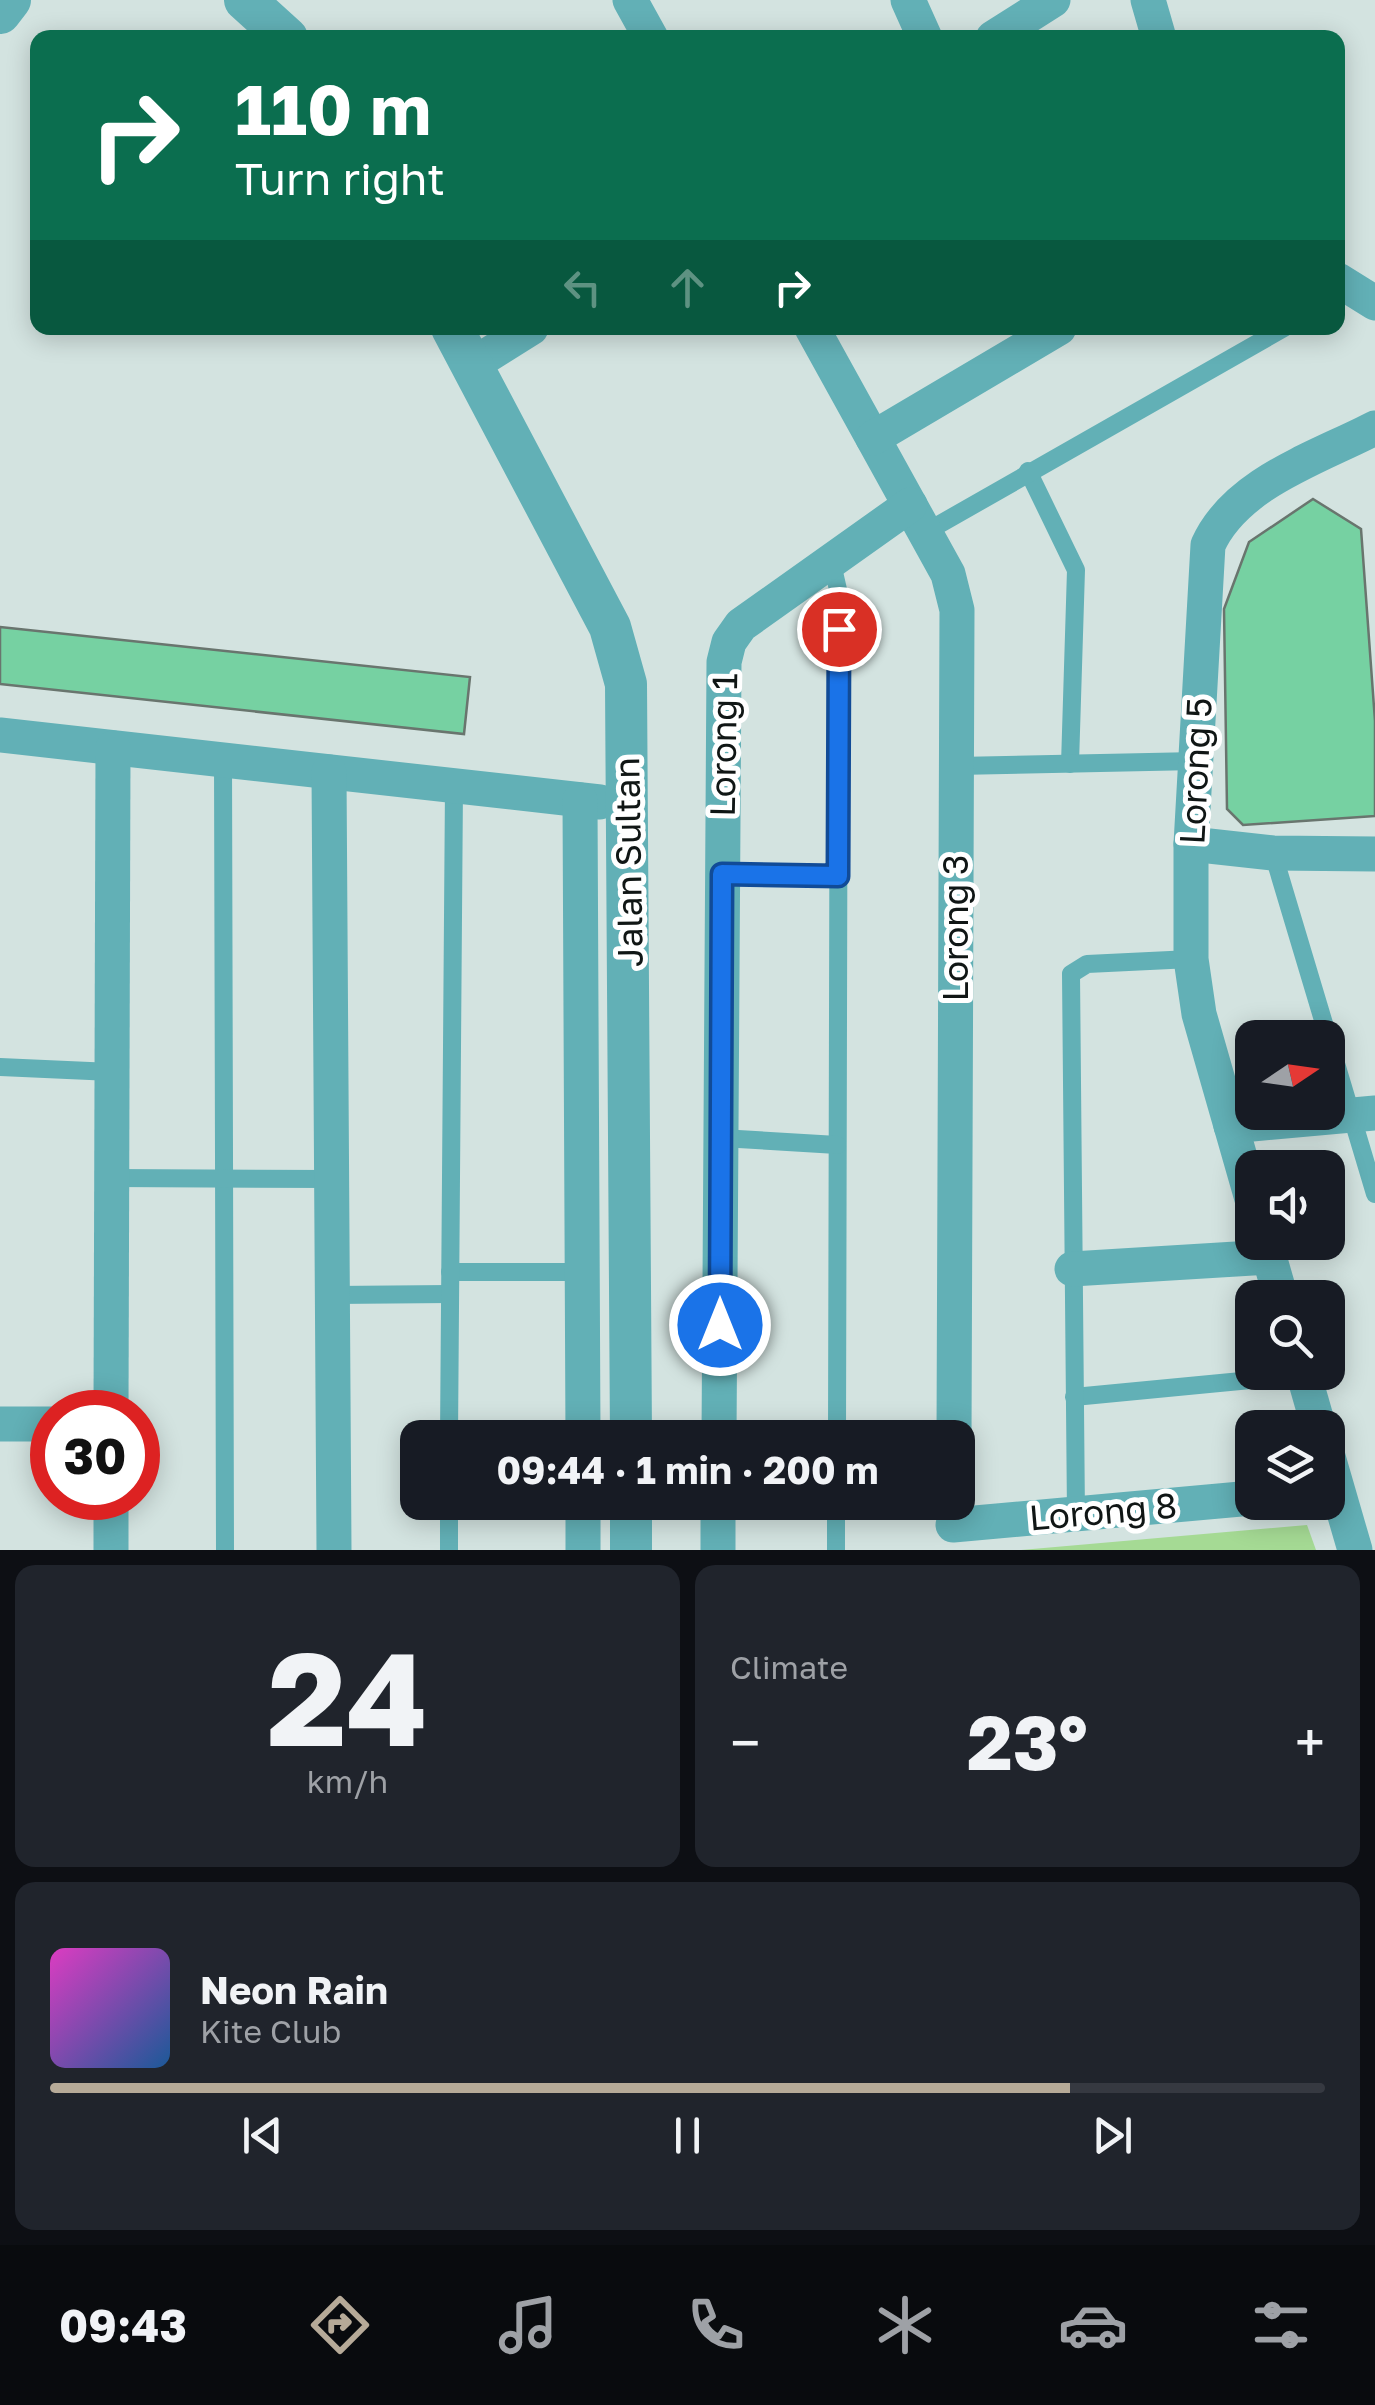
<!DOCTYPE html>
<meta charset="utf-8">
<style>
:root{--surface:#171b24;--page:#20242c;--text:#f1f3f6;--muted:#9ea1a6;--line:#363941;--accent:#b6aa98}
body{margin:0;font-family:"Golos Text",sans-serif;background:var(--page);color:var(--text);height:100vh;display:flex;flex-direction:column;font-size:38px;white-space:nowrap}
*{box-sizing:border-box;margin:0}
p{font-size:32px;color:var(--muted)}
.icon{flex:none;width:55px;height:55px;fill:none;stroke:currentColor;stroke-width:2;stroke-linecap:round;stroke-linejoin:round}
.map{position:relative;height:1550px;overflow:hidden}
.sheet{display:flex;flex-direction:column;gap:15px;padding:15px;background:#0d0f14;flex:1}
.sheet>*{flex:none}
.top-card{position:absolute;left:30px;top:30px;width:1315px;height:305px;border-radius:20px;box-shadow:0 5px 25px #0003;background:#0b6e4f;color:#fff;overflow:hidden}
.needle{width:65px;rotate:77deg}
.tools{position:absolute;left:1235px;top:1020px;display:grid;gap:20px}
.tools a{display:grid;place-items:center;width:110px;height:110px;border-radius:20px;background:var(--surface);box-shadow:0 5px 25px #0003;font-size:50px}
.speed{position:absolute;left:30px;top:1390px;display:flex;gap:20px;font-size:50px;font-weight:700;text-align:center}
.speed>*{display:grid;place-content:center;width:130px;height:130px;border-radius:50%;background:var(--surface);box-shadow:0 5px 25px #0003;line-height:1}
.speed .limit{border:15px solid #d22;background:#fff;color:#111}
.pin{position:absolute;display:grid;place-items:center;width:85px;height:85px;color:#fff;margin:-42px;border:5px solid #fff;border-radius:50%;box-shadow:0 2px 10px #0007}
.me{position:absolute;width:110px;margin:-55px;rotate:0deg;stroke-linejoin:round;filter:drop-shadow(0 0 8px #0008)}
.turn{display:flex;align-items:center;gap:35px;height:210px;padding:0 40px;font-size:45px}
.turn .icon{width:130px;height:130px;stroke-width:2.5}
.turn b{display:block;font-size:70px;line-height:85px}
.lanes{display:flex;align-items:center;height:95px;padding:0 40px;background:#0003;justify-content:center;gap:50px;direction:ltr}
.lanes .off{opacity:.35}
.big{font-size:75px;font-weight:700;line-height:1.1}
.sheet .tile{flex:1;display:flex;flex-direction:column;justify-content:center;gap:15px;min-width:0;padding:0 35px;border-radius:20px;background:var(--page)}
.sheet .dial{align-items:center;gap:0}
.dial b{font-size:130px;line-height:1}
.song{display:flex;align-items:center;gap:30px}
.cover{width:120px;height:120px;border-radius:15px;background:linear-gradient(135deg,hsl(310 70% 55%),hsl(210 70% 35%))}
.played{height:10px;border-radius:5px;background:linear-gradient(90deg,var(--accent) 80%,var(--line) 80%)}
.keys{display:flex;justify-content:space-around;direction:ltr}
.heat{display:flex;justify-content:space-between;align-items:center;font-size:55px;direction:ltr}
.sheet .tiles{flex:1;display:grid;gap:15px;grid-template-columns:1fr 1fr}
.tile:last-child{grid-column:span 2}
.trip{position:absolute;left:400px;top:1420px;width:575px;height:100px;border-radius:20px;background:var(--surface);box-shadow:0 5px 25px #0003;font-weight:700;line-height:100px;text-align:center}
.tab-bar{display:flex;height:160px;justify-content:space-around;align-items:center;background:#090b0e;color:var(--muted)}
.tab-bar .icon{width:70px;height:70px}
.tab-bar .active{color:var(--accent)}
.tab-bar b{font-size:45px;color:var(--text)}
.map>svg:first-child{display:block}
.green{fill:#a5da94}
.building{fill:#76d1a2;stroke:#69756e;stroke-width:2.5}
.lines{fill:none;stroke-linecap:round;stroke-linejoin:round}
.service{stroke:#62b0b6;stroke-width:18}
.minor{stroke:#62b0b6;stroke-width:35}
.tertiary{stroke:#62b0b6;stroke-width:42}
.route-casing{stroke:#114b97;stroke-width:25}
.route{stroke:#1a73e8;stroke-width:18}
.labels{text-anchor:middle;stroke-width:10;stroke-linejoin:round;paint-order:stroke}
.street-label{font-size:35px;fill:#101615;stroke:#fff}
</style>
<div class="map">
<svg width="1375" height="1550" viewBox="0 0 1375 1550">
<rect width="100%" height="100%" fill="#d3e3e0"/>
<path class="green" d="M1307,1525L1316,1550H1021Z"/>
<g class="building">
<path d="M1313,499L1361,529L1375,721V816L1243,825L1227,809L1224,609L1249,542Z"/>
<path d="M0,627L470,677L464,734L0,684Z"/>
</g>
<g class="lines">
<g class="service">
<path d="M1028,471L1076,570L1070,764"/>
<path d="M926,532L1284,328"/>
<path d="M831,559L839,594L837,1438"/>
<path d="M223,760L225,1550"/>
<path d="M957,766L1197,761"/>
<path d="M1273,853L1375,1194"/>
<path d="M723,874L838,876"/>
<path d="M0,1067L112,1072"/>
<path d="M721,1138L837,1145"/>
<path d="M112,1178L332,1179"/>
<path d="M450,1272H582"/>
<path d="M333,1295L450,1294"/>
<path d="M1074,1397L1304,1375"/>
<path d="M449,1438L454,786"/>
<path d="M1076,1515L1071,974L1087,964L1191,959"/>
<path d="M449,1550V1502"/>
<path d="M836,1550V1502"/>
</g>
<g class="minor">
<path d="M630,0L651,38"/>
<path d="M908,0L925,38"/>
<path d="M1148,0L1159,38"/>
<path d="M993,38L1053,0"/>
<path d="M1338,280L1375,303"/>
<path d="M812,328L948,574L957,610L954,1438"/>
<path d="M472,365L531,328"/>
<path d="M873,438L1059,328"/>
<path d="M0,735L600,802"/>
<path d="M329,772L334,1550"/>
<path d="M580,800L583,1438"/>
<path d="M1191,844L1273,853L1375,854"/>
<path d="M1231,1126L1375,1113"/>
<path d="M1252,1199L1199,1014L1191,959V844L1208,545C1236,483 1317,458 1375,428"/>
<path d="M1265,1242L1281,1298"/>
<path d="M1072,1269L1269,1257"/>
<path d="M1303,1372L1319,1428"/>
<path d="M111,1412L113,748"/>
<path d="M0,1424H52"/>
<path d="M719,1438L724,662L729,642L741,625L910,505"/>
<path d="M1328,1457L1355,1550"/>
<path d="M583,1502V1550"/>
<path d="M953,1525L1252,1498"/>
<path d="M111,1550V1498"/>
<path d="M718,1550V1502"/>
</g>
<g class="tertiary">
<path d="M245,0L287,38"/>
<path d="M0,13L10,0"/>
<path d="M452,328L610,627L626,684L631,1438"/>
<path d="M631,1502V1550"/>
</g>
</g>
<g class="lines">
<g class="route-casing">
<path id="route" d="M720,1325L722,874L838,876L839,629"/>
</g>
<use href="#route" class="route"/>
</g>
<g class="labels">
<g class="street-label">
<text transform="translate(724 745) rotate(-89)" y="12">Lorong 1</text>
<text transform="translate(1196 771) rotate(-87)" y="12">Lorong 5</text>
<text transform="translate(629 862) rotate(-91)" y="12">Jalan Sultan</text>
<text transform="translate(956 928) rotate(-90)" y="12">Lorong 3</text>
<text transform="translate(1103 1512) rotate(-5)" y="12">Lorong 8</text>
</g>
</g>
</svg>
<div class="tools">
<a><svg class="needle" viewBox="-14 -14 28 28"><path d="M0-13l5 13h-10z" fill="#e53935"/><path d="M0 13l5-13h-10z" fill="#9ea1a6"/></svg></a>
<a><svg class="icon" aria-label="sound" viewBox="0 0 24 24"><path d="M4 9h4l5-4v14l-5-4H4zM17 9q2 3 0 6"/></svg></a>
<a><svg class="icon" aria-label="search" viewBox="0 0 24 24"><circle cx="10" cy="10" r="6"/><path d="M15 15l6 6"/></svg></a>
<a><svg class="icon" aria-label="layers" viewBox="0 0 24 24"><path d="M12 4l9 5-9 5-9-5zM3 14l9 5 9-5"/></svg></a>
</div>
<div class="speed"><div class="limit">30</div></div>
<div class="pin" style="left:839px;top:629px;background:#d93025"><svg class="icon" aria-label="arrive" viewBox="0 0 24 24"><path d="M6 21V4h12l-3 4 3 4H6"/></svg></div>
<svg class="me" style="left:720px;top:1325px" viewBox="-20 -20 40 40"><circle r="17" fill="#1a73e8" stroke="#fff" stroke-width="3"/><path d="M0-11L8 9 0 5-8 9z" fill="#fff"/></svg>
<div class="trip">09:44 · 1 min · 200 m</div>
<div class="top-card">
<div class="turn"><svg class="icon" aria-label="right" viewBox="0 0 24 24"><path d="M7 20v-9h11M14 6l5 5-5 5"/></svg><div><b>110 m</b>Turn right</div></div>
<div class="lanes"><svg class="icon off" aria-label="left" viewBox="0 0 24 24"><path d="M17 20v-9H6M10 6l-5 5 5 5"/></svg><svg class="icon off" aria-label="ahead" viewBox="0 0 24 24"><path d="M12 20V5M6 11l6-6 6 6"/></svg><svg class="icon" aria-label="right" viewBox="0 0 24 24"><path d="M7 20v-9h11M14 6l5 5-5 5"/></svg></div>
</div>
</div>
<section class="sheet">
<div class="tiles">
<div class="tile dial"><b>24</b><p>km/h</p></div>
<div class="tile"><p>Climate</p>
<div class="heat"><a>−</a><b class="big">23°</b><a>+</a></div>
</div>
<div class="tile">
<div class="song"><i class="cover"></i><div><b>Neon Rain</b><p>Kite Club</p></div></div>
<div class="played"></div>
<div class="keys"><svg class="icon" aria-label="previous" viewBox="0 0 24 24"><path d="M18 5L8 12l10 7zM5 5v14"/></svg><svg class="icon" aria-label="pause" viewBox="0 0 24 24"><path d="M8 5v14M16 5v14"/></svg><svg class="icon" aria-label="next" viewBox="0 0 24 24"><path d="M6 5l10 7-10 7zM19 5v14"/></svg></div>
</div>
</div>
</section>
<nav class="tab-bar">
<b>09:43</b>
<svg class="icon active" aria-label="directions" viewBox="0 0 24 24"><path d="M12 3l9 9-9 9-9-9zM9 14v-3h6M13 9l2 2-2 2"/></svg>
<svg class="icon" aria-label="music" viewBox="0 0 24 24"><path d="M9 18V5l10-2v13"/><circle cx="6" cy="18" r="3"/><circle cx="16" cy="16" r="3"/></svg>
<svg class="icon" aria-label="phone" viewBox="0 0 24 24"><path d="M5 4h4l2 5-3 2q2 4 5 5l2-3 5 2v4C11 20 4 13 5 4z"/></svg>
<svg class="icon" aria-label="climate" viewBox="0 0 24 24"><path d="M12 3v18M4 7l16 10M4 17L20 7"/></svg>
<svg class="icon" aria-label="car" viewBox="0 0 24 24"><path d="M5 17H2v-5l4-1 3-4h7l3 4 3 1v5h-3M9 17h6M6 11h13"/><circle cx="7" cy="17" r="2"/><circle cx="17" cy="17" r="2"/></svg>
<svg class="icon" aria-label="filters" viewBox="0 0 24 24"><path d="M4 7h16M4 17h16"/><circle cx="9" cy="7" r="2"/><circle cx="15" cy="17" r="2"/></svg>
</nav>
